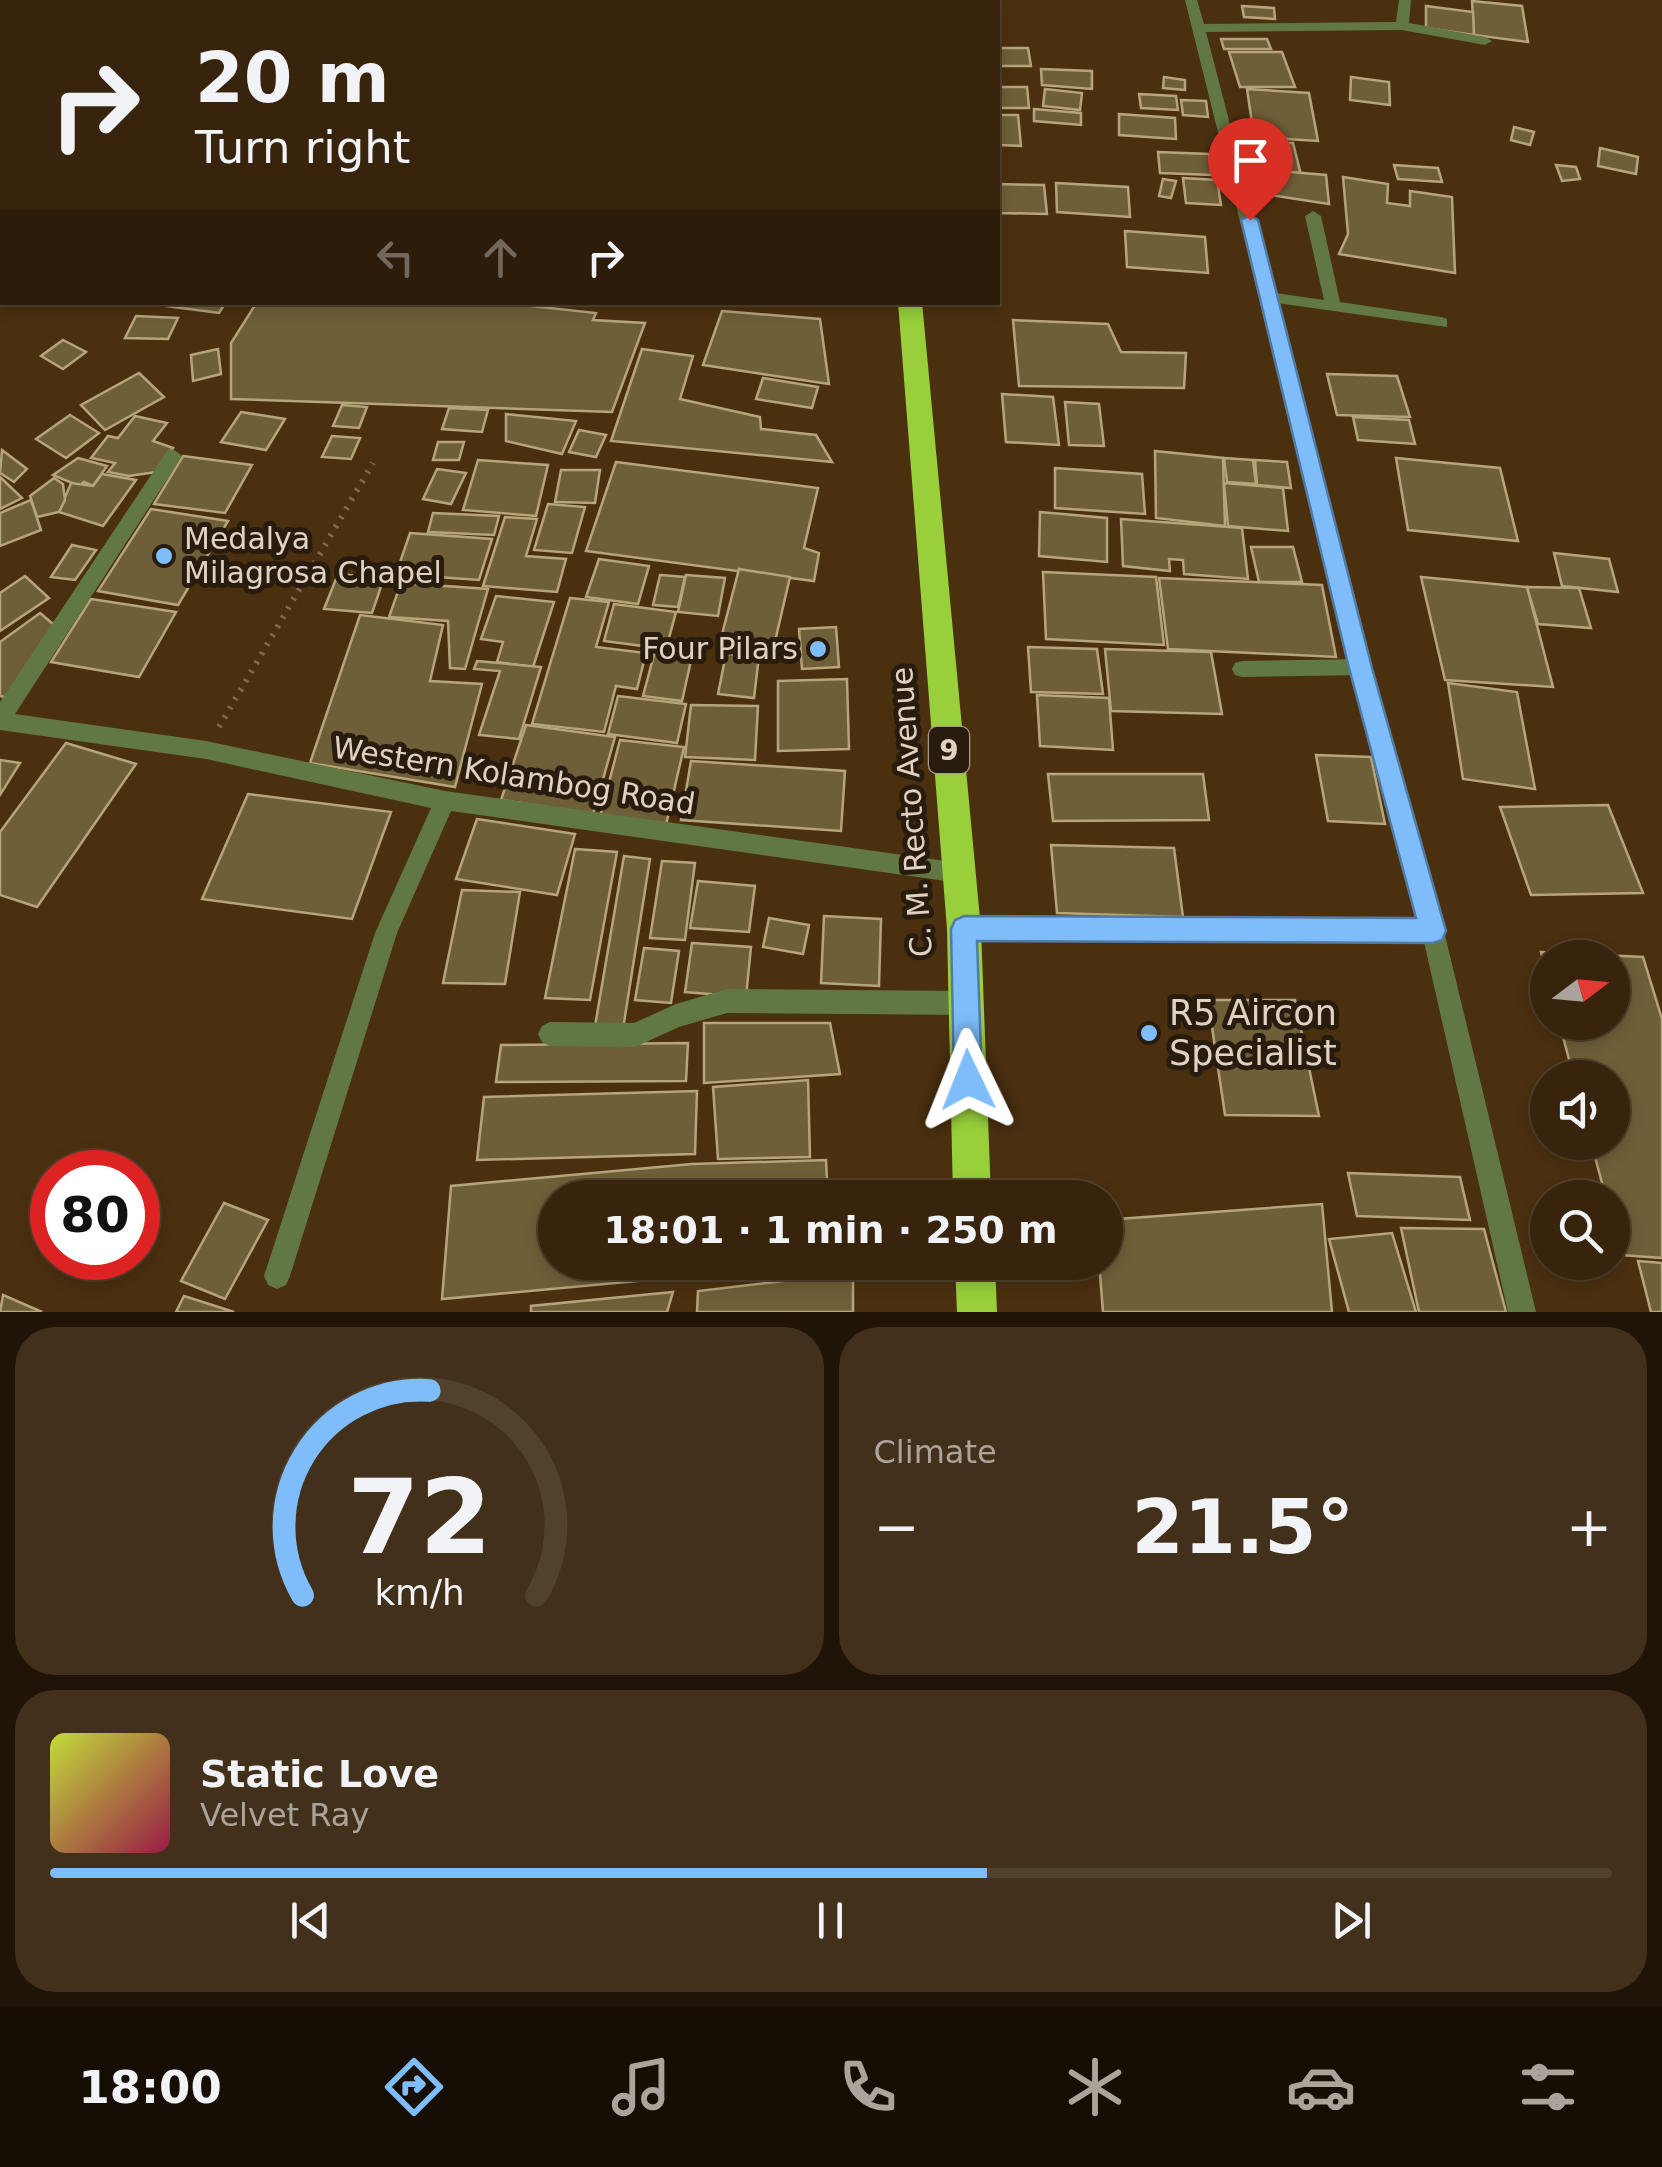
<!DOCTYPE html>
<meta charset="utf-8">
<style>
:root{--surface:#38240c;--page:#43301a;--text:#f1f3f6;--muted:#aba49d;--line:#52412d;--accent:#7ebdf9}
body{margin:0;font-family:"DejaVu Sans",sans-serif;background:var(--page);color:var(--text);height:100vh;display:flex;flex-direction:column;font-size:38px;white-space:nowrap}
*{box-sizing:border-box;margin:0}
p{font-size:32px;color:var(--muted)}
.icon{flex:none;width:55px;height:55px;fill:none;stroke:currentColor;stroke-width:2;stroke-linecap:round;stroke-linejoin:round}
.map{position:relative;height:1312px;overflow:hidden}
.panel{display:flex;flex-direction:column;gap:15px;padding:15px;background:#1f1407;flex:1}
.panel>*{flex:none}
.guide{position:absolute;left:0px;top:0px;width:1000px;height:305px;box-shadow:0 5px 15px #0003,0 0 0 2px var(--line);background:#38240c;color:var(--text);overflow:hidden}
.needle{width:65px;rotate:74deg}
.controls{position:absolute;left:1530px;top:940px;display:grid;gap:20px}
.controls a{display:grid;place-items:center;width:100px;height:100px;border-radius:50%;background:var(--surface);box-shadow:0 5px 15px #0003,0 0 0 2px var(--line);font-size:50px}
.speed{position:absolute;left:30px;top:1150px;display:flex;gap:20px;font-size:50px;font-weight:700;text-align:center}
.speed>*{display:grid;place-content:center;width:130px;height:130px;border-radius:50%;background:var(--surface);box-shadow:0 5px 15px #0003,0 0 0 2px var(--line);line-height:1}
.speed .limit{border:15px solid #d22;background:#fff;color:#111}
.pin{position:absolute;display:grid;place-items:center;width:85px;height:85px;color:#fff;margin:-102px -42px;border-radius:50% 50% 50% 0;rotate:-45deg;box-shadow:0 0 10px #0007}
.pin .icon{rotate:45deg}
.me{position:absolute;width:110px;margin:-55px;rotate:358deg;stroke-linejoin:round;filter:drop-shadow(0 0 8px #0008)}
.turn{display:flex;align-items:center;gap:35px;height:210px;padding:0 30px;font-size:45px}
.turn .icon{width:130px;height:130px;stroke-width:2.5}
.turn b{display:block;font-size:70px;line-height:85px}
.lanes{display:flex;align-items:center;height:95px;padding:0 30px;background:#0003;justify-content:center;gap:50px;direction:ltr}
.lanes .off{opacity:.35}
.big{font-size:75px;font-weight:800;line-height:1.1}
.panel .widget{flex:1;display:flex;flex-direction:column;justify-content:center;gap:15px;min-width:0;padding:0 35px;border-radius:40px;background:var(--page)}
.panel .dial{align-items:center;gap:0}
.dial svg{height:260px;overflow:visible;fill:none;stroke:var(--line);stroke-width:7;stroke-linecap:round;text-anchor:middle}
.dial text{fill:var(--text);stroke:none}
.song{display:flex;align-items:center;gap:30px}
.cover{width:120px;height:120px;border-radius:15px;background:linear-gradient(135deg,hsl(70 70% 55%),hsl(340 70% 35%))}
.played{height:10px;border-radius:5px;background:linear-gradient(90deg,var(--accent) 60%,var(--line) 60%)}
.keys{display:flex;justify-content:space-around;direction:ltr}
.heat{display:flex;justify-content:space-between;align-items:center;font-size:55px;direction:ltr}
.panel .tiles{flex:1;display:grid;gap:15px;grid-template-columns:1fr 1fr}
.widget:last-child{grid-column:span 2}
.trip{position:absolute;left:538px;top:1180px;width:585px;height:100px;border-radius:50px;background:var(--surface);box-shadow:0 5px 15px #0003,0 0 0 2px var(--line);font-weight:800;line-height:100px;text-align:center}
.menu{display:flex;height:160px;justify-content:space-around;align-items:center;background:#160e05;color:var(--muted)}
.menu .icon{width:70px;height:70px}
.menu .active{color:var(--accent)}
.menu b{font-size:45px;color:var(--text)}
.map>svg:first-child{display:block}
.building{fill:#6f5f38;stroke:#b6a47b;stroke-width:2.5}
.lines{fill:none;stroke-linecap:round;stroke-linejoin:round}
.path{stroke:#81694e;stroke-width:6;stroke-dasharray:2.5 8;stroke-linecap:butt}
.lane{fill:#617842;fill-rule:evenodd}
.street{fill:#617842;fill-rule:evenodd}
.highway{fill:#98cf3a;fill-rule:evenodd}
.route{fill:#7ebdf9;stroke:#527ba2;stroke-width:2.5}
.poi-dot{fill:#7ebdf9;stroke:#281c0e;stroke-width:4}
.labels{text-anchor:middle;stroke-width:10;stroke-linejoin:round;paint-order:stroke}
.shield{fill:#281c0e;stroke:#aa9b8b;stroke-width:2.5}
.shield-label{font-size:28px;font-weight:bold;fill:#e2d1c0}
.poi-label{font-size:30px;fill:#e2d1c0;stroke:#281c0e;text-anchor:start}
.street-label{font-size:30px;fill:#e2d1c0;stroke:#281c0e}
.near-poi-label{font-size:35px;fill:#e2d1c0;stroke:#281c0e;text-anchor:start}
</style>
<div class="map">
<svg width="1662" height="1312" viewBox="0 0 1662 1312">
<rect width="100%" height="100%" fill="#4b3010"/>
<g class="building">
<path d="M1472,1L1522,6L1528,42L1474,35Z"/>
<path d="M1242,6L1274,8L1275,19L1244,17Z"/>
<path d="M1426,6L1473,12L1474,35L1426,28Z"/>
<path d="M1221,39H1267L1271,49H1224Z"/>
<path d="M998,48H1028L1031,66H998Z"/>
<path d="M1229,52H1282L1295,87H1240Z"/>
<path d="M1041,69L1092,71V89L1042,85Z"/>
<path d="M1164,77L1185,80V90L1163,88Z"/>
<path d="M1351,77L1389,82L1390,105L1350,100Z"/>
<path d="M998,87H1027L1029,108H998Z"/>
<path d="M1045,89L1082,93L1080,110L1043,106Z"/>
<path d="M1247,89L1309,93L1318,141L1254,137Z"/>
<path d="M1139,94L1176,96L1178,110L1141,108Z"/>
<path d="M1181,100L1206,101L1208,117L1183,115Z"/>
<path d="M1034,109L1081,113V125L1034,121Z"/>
<path d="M1119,114L1175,118L1176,139L1119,135Z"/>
<path d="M998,115H1018L1021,146L998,145Z"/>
<path d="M1514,127L1534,132L1530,145L1511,140Z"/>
<path d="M1263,142L1293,143L1301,175L1270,174Z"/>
<path d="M1600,148L1638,157L1636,174L1598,166Z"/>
<path d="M1158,152L1209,154L1212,175L1160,173Z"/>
<path d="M1394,165L1438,168L1442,182L1398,179Z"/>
<path d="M1556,165L1576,167L1580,179L1562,181Z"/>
<path d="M1254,169L1326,175L1329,204L1256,193Z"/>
<path d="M1343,177L1388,184L1387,203L1410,206V191L1452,197L1455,273L1339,254L1348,234Z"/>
<path d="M1183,178L1217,180L1221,205L1186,203Z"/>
<path d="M1163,179L1176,181L1171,198L1159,196Z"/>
<path d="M1056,183L1128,187L1130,217L1057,212Z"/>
<path d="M998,184L1044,185L1047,214L998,213Z"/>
<path d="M1125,231L1205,237L1208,273L1127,267Z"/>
<path d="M169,302H226L219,313L166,306Z"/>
<path d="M257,302H493L596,313L593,320L645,323L612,412L231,399V343Z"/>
<path d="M722,311L820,319L829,384L703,365Z"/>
<path d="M136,316L178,318L168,339L125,338Z"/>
<path d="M1013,320L1108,324L1121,352L1186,353L1184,388L1019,386Z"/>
<path d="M63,340L86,352L63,369L41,356Z"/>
<path d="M218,349L221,374L193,381L191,355Z"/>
<path d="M642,349L693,356L680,399L760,417L761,429L816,435L832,462L611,441Z"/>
<path d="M139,373L164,397L105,430L81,405Z"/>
<path d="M1327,374L1397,376L1410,417L1337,415Z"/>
<path d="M763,378L818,387L812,408L756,399Z"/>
<path d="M1002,394L1053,397L1059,445L1006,442Z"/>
<path d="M1065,402L1099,404L1104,446L1069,445Z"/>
<path d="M342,405L367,407L359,428L333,426Z"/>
<path d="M449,408L488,410L482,432L442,429Z"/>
<path d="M241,412L285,419L266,450L221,442Z"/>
<path d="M506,414L576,421L562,454L506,441Z"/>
<path d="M70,415L99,433L66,458L36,439Z"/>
<path d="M135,416L167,423L153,441L173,448L156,472L129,476L108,472L115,463L91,458L108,436L118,438Z"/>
<path d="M1353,417L1409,420L1415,444L1358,440Z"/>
<path d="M579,430L606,435L596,457L569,452Z"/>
<path d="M332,436L360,438L351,459L322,457Z"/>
<path d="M438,442H464L459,460H433Z"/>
<path d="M2,450L27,469L14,482L0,473Z"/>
<path d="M1155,451L1223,458L1225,526L1156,518Z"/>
<path d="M183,456L252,465L225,513L154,504Z"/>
<path d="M78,458L107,466L93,486L84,482L79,486L53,475Z"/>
<path d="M1224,458L1253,460L1256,484L1227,482Z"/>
<path d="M1396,458L1500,468L1518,541L1408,530Z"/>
<path d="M478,460L548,465L536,516L463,510Z"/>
<path d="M1255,460L1287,462L1291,488L1257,485Z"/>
<path d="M616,462L818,488L804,548L819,553L814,581L586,551Z"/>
<path d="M1055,468L1142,474L1145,514L1055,508Z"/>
<path d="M437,469L466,473L451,504L423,499Z"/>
<path d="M561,470H600L595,503L555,502Z"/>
<path d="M102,474L136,480L103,526L59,512L71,483L93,486Z"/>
<path d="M0,477L22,498L0,509Z"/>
<path d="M54,478L63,484L65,500L59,512L37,517L30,496Z"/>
<path d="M1224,483L1283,488L1288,531L1228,526Z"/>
<path d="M31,500L41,530L0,546V513Z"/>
<path d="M548,504L585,507L572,553L534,550Z"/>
<path d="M151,509L228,521L178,605L98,591Z"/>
<path d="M1040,512L1107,518V562L1039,556Z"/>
<path d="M433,513L499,516L494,535L428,532Z"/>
<path d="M505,517L537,519L526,556L566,559L557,592L483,586Z"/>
<path d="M1121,519L1242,528L1248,579L1184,574L1183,560L1169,559L1170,571L1123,566Z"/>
<path d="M410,533L492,539L479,580L396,574Z"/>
<path d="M72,545L96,550L75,580L51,577Z"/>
<path d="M1251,547H1293L1302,582H1259Z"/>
<path d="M1554,553L1609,559L1618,592L1562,586Z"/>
<path d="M599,559L649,566L638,604L586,597Z"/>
<path d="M739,569L790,577L773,650L720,642Z"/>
<path d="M1043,572L1156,577L1164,645L1046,639Z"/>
<path d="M338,574L384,578L372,613L324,609Z"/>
<path d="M660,575L685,577L678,607L653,605Z"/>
<path d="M686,575L725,578L718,616L678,612Z"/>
<path d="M25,576L49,598L0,631V593Z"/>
<path d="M1421,577L1527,587L1553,687L1445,680Z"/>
<path d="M1159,578L1322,585L1336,657L1168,649Z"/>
<path d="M401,583L488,589L465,669L450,668L448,621L389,617Z"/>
<path d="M1527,587L1579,588L1591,628L1538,624Z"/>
<path d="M496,596L554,602L533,667L497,662L503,642L481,639Z"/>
<path d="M570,598L609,602L596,647L646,653L637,689L616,686L604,732L532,724Z"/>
<path d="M91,599L176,612L139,677L51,662Z"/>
<path d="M614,604L676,612L666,649L604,641Z"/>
<path d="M40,613L59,629L9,698L0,696V642Z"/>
<path d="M360,615L443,625L430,681L482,684L455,787L310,763Z"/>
<path d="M836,627L839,667L802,669L799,629Z"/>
<path d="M1028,647L1097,649L1103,694L1031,692Z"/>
<path d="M1105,649L1211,652L1222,714L1111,711Z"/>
<path d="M655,651L692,656L682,701L643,696Z"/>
<path d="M726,654L759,656L754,698L718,694Z"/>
<path d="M477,661L541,667L519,739L479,735L500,671L474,669Z"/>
<path d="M847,679L849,749L778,751V681Z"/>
<path d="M1448,683L1517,692L1535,789L1463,779Z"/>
<path d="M1037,695L1109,698L1113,750L1040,746Z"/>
<path d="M618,696L686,704L677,743L608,734Z"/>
<path d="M691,705L758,706L755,760L685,757Z"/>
<path d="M526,725L615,737L593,814L501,800Z"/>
<path d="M620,740L684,747L666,825L600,817Z"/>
<path d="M66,743L136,764L37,907L0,895V832Z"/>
<path d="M1316,755L1371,757L1385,824L1328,821Z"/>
<path d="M0,760L20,763L0,795Z"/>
<path d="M691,761L845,771L841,831L681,820Z"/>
<path d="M1048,774H1203L1209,820L1053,821Z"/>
<path d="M248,794L391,812L352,919L202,899Z"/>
<path d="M1608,805L1643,893L1531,895L1500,807Z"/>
<path d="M477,819L575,834L557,895L456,879Z"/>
<path d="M1051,845L1174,848L1183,917L1057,913Z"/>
<path d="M575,849L617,852L590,1000L545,998Z"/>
<path d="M624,856L650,859L623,1029L595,1026Z"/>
<path d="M662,861L695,863L685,940L650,938Z"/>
<path d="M698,881L755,886L749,932L690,928Z"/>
<path d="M462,890L520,892L505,984L443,983Z"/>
<path d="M824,916L881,919L879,986L821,983Z"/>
<path d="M769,918L809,925L803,954L763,947Z"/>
<path d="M692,943L751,947L746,997L685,992Z"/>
<path d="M644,948L679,951L671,1003L635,1000Z"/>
<path d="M1541,952L1643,957L1662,1019V1258L1621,1255L1612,1222V1198H1606L1591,1142H1612V1078H1574L1559,1022H1612V958H1548V977Z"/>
<path d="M1208,1000H1295L1319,1116L1225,1115Z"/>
<path d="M704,1023H830L840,1074L704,1083Z"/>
<path d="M688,1043L686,1081L496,1082L501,1045Z"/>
<path d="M808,1080L810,1157L718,1159L713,1087Z"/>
<path d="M697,1091L695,1154L477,1160L484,1097Z"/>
<path d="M826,1160L828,1198H555V1262L833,1263L442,1299L451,1186L692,1164Z"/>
<path d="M1348,1173L1460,1177L1470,1220L1357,1216Z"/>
<path d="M224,1203L268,1220L225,1299L181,1281Z"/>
<path d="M1322,1204L1332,1312H1103L1099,1262H1105V1220Z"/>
<path d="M1401,1228L1484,1229L1506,1312H1419Z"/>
<path d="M1392,1233L1416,1312H1349L1329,1239Z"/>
<path d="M1638,1261L1662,1263V1312H1651Z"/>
<path d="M853,1273V1312H697L698,1291Z"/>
<path d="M673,1292L667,1312H531V1306Z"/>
<path d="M3,1295L42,1312H0Z"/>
<path d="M184,1296L234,1312H176Z"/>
</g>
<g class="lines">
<path class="path" d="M219,727L373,463"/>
<g class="lane">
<path d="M1313,211L1321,216L1340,302L1441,317L1447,319V327L1263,301L1261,297L1269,292L1324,300L1305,216Z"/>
<path d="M1361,659L1368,661L1371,667L1368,673L1361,675L1242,677L1235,675L1232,669L1235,663L1242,661Z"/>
<path d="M727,989L965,991L973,995L977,1003L973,1011L965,1015L727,1013L679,1027L635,1047L550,1046L542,1042L538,1034L542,1026L550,1022L634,1023L676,1004Z"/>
</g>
<g class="street">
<path d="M1185,0H1197L1204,24L1396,22L1399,0H1411L1409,23L1485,37L1492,41L1485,45L1402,30L1206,32L1371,667L1444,931L1536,1312H1508L1424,942L964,940L956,937L953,929L956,921L964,918L1419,920L1351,667Z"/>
<rect x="0" y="81" width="2" height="8"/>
<path d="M173,449L182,456L179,461L15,714L206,741L445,791L960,863L968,866L971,873L968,880L960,883L451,811L397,933L290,1276L286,1285L277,1289L268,1285L264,1276L375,933L431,808L206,759L0,730V702L167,451Z"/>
</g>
<g class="highway">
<path d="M878,0H898L899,2H880Z"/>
<path d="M898,302H922L981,929L991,1198H953L947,929Z"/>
<path d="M955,1262H995L997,1312H957Z"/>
</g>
</g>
<path class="route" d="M1250,215L1258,220L1372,668L1446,931L1442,940L1433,943L977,941L982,1080L978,1090L968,1094L958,1090L954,1080L951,929L955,920L964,916L1416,918L1349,668L1241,220Z"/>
<g class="poi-dot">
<circle cx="164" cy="556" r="10"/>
<circle cx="818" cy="649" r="10"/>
<circle cx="1149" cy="1033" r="10"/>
</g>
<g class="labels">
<rect class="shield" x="929" y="727" width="40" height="46" rx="8"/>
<g class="shield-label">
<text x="949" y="760">9</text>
</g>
<g class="poi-label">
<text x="184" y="549">Medalya<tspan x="184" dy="34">Milagrosa Chapel</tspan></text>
<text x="798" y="659" text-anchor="end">Four Pilars</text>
</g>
<g class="street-label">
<text transform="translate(514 776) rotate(9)" y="10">Western Kolambog Road</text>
<text transform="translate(912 812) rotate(-94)" y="10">C. M. Recto Avenue</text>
</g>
<g class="near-poi-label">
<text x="1169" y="1025">R5 Aircon<tspan x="1169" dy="40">Specialist</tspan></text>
</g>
</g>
</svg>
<div class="controls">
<a><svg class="needle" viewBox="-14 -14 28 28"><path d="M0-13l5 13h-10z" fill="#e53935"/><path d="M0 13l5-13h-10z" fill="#aba49d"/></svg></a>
<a><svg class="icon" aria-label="sound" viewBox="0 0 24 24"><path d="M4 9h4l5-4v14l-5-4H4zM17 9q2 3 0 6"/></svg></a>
<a><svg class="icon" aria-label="search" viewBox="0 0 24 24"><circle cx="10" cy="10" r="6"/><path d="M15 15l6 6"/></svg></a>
</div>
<div class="speed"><div class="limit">80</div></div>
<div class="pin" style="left:1250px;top:220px;background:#d93025"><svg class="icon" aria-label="arrive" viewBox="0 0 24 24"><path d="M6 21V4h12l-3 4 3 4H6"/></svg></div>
<svg class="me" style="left:968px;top:1080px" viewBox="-20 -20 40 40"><path d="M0-17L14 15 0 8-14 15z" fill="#7ebdf9" stroke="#fff" stroke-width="4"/></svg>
<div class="trip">18:01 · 1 min · 250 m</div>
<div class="guide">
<div class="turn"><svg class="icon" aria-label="right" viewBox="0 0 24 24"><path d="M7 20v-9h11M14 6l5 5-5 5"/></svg><div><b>20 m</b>Turn right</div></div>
<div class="lanes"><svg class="icon off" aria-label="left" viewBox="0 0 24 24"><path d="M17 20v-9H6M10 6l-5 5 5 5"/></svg><svg class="icon off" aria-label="ahead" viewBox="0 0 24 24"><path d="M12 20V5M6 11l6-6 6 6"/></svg><svg class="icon" aria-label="right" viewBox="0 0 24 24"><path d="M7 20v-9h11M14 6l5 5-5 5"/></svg></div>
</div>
</div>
<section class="panel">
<div class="tiles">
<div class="widget dial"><svg viewBox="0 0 100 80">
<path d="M14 69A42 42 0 1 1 86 69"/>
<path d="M14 69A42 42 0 0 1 53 6" stroke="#7ebdf9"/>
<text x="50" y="56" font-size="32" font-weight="700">72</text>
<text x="50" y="72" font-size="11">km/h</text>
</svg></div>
<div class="widget"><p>Climate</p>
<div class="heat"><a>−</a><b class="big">21.5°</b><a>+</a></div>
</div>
<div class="widget">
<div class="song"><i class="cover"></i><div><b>Static Love</b><p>Velvet Ray</p></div></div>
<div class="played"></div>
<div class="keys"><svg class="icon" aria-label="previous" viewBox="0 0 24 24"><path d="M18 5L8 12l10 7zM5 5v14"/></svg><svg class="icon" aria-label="pause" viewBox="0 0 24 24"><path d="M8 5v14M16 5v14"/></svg><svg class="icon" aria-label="next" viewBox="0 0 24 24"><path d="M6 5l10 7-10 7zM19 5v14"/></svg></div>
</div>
</div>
</section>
<nav class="menu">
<b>18:00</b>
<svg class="icon active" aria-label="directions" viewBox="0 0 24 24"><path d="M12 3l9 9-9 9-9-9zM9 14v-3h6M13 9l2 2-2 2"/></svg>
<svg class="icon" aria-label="music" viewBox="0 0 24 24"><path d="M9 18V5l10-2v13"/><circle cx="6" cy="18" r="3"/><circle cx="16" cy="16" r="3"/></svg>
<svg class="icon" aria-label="phone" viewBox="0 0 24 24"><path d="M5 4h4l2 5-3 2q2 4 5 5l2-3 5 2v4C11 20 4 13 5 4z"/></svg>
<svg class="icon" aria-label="climate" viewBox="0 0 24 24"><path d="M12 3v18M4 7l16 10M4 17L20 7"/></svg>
<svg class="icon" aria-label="car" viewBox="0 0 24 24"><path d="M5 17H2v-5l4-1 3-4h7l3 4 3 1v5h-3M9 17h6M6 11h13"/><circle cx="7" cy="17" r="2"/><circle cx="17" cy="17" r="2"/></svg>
<svg class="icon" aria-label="filters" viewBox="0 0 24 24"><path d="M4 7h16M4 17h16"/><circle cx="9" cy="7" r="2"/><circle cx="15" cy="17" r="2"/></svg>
</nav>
